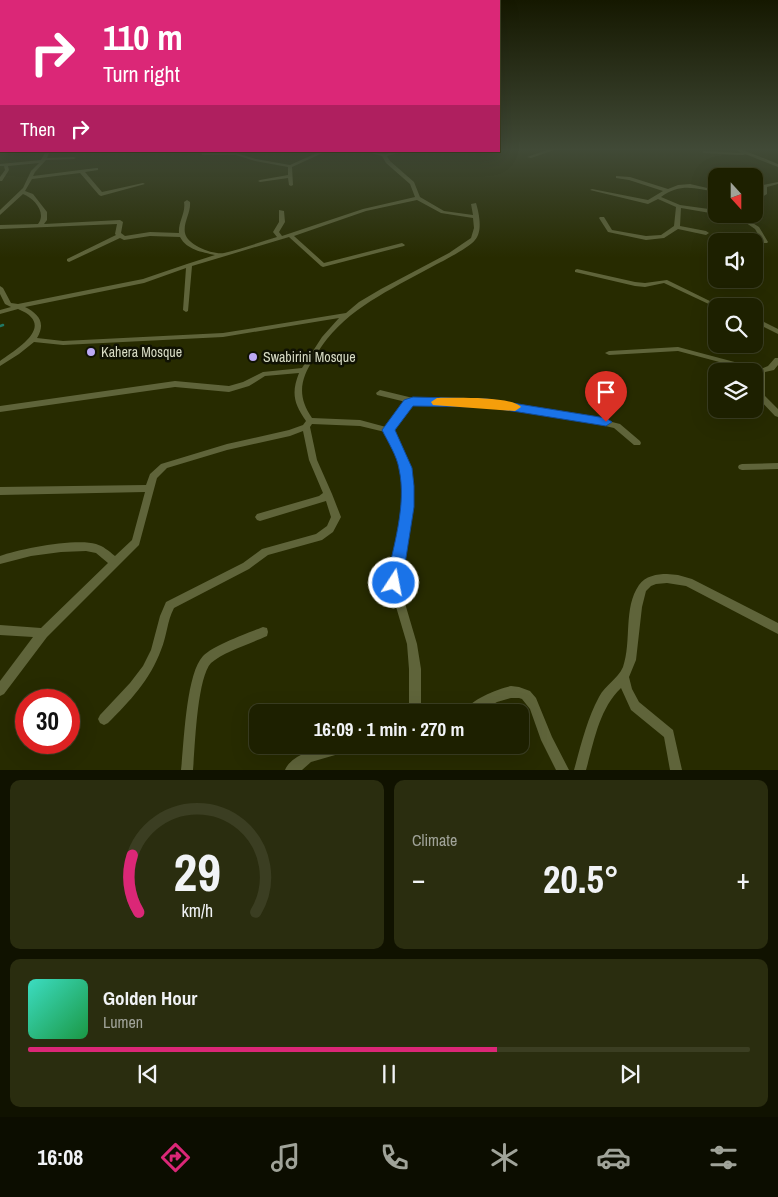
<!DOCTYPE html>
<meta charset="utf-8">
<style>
:root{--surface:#1d2000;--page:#2a2d0f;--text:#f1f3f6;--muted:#a0a399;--line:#3b3e22;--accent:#db2777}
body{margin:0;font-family:"Archivo Narrow",sans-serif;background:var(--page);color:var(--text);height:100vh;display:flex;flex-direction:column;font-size:19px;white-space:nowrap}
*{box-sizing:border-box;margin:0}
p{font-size:16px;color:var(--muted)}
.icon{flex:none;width:28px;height:28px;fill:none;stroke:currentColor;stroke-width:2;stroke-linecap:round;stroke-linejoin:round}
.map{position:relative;height:770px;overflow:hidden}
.drawer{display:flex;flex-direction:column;gap:10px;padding:10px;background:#101200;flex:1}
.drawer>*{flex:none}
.top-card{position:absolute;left:0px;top:0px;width:500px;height:152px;box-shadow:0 5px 20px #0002,0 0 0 1px var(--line);background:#db2777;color:#fff;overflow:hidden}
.needle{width:32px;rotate:159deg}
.tools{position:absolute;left:708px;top:168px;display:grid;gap:10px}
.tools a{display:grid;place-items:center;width:55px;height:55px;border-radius:10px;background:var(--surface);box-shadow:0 5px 20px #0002,0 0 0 1px var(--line);font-size:25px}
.speed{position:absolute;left:15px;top:689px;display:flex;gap:10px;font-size:25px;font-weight:700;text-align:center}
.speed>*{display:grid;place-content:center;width:65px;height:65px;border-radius:50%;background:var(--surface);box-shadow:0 5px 20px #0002,0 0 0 1px var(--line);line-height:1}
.speed .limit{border:8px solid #d22;background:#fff;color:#111}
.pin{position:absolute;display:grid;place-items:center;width:42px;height:42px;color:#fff;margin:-51px -21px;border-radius:50% 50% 50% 0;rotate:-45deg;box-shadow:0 0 5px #0007}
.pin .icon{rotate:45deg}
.me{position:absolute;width:55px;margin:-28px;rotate:11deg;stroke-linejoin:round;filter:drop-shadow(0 0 4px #0008)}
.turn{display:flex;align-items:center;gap:18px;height:105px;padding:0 20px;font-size:22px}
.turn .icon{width:65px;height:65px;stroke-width:2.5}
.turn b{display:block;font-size:35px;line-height:42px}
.then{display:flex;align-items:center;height:48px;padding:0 20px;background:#0003;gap:10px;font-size:19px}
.big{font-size:38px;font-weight:700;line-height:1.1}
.drawer .tile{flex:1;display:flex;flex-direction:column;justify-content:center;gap:8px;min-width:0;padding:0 18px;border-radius:10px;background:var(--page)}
.drawer .dial{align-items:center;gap:0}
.dial svg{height:130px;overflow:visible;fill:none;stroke:var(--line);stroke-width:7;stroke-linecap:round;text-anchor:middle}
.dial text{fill:var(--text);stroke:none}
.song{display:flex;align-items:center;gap:15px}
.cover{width:60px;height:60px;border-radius:8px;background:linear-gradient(135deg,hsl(170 70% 55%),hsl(140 70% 35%))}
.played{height:5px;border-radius:2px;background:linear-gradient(90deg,var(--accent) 65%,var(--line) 65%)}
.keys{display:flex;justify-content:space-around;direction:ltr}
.heat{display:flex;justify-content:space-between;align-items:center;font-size:28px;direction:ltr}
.drawer .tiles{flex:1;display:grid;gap:10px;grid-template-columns:1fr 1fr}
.tile:last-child{grid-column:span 2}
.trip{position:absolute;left:249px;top:704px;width:280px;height:50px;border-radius:10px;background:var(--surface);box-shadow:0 5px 20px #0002,0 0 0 1px var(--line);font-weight:700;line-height:50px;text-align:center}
.tabs{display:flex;height:80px;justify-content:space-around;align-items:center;background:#0c0d00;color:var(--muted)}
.tabs .icon{width:35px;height:35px}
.tabs .active{color:var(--accent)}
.tabs b{font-size:22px;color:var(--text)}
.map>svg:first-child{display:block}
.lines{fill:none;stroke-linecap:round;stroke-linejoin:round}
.stream{stroke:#217865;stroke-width:2.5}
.minor{fill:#5f643a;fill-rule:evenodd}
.route{fill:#1a73e8;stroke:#114b97}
.slow{fill:#f59e0b}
.poi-dot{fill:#bca9f5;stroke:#101203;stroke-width:2}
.labels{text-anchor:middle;stroke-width:5;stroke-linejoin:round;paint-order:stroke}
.poi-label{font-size:14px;fill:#d7dbc4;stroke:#101203;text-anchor:start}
</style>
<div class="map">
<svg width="778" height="770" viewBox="0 0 778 770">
<rect width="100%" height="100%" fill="#272b00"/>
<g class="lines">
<path class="stream" d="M0,326L3,325"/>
<g class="minor">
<path d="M547,150H554L531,158L527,157Z"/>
<path d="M737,150H743L778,164V167L745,154L743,155L704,153L702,152L704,151L741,153Z"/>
<path d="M46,151H50L47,158L74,157L76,158L74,159L46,160L35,172L33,176L96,168H98V170L85,172L102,192L143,183L145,184L101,196L99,195L80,173L32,179L25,191L33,194L47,212V220L44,224L120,220L123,222L121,233L125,236L150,232L179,233C178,222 186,213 184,202L187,200L190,202C191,213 183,222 185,233C187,245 213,255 224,253C242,249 260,242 277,237L273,232L279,222V210L284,211L285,222L279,232L282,236L363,209L415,197L410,184L386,163L382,156L363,151C370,151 377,154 384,154C392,153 399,151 406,151L387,156L390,161L414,182L420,197L444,211L473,215L471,204L476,203C479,213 483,231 475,240C470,247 445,260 437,264C398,286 355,304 327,339C322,345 318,352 314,358C300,380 297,396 312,418L360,420L386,427L403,403L406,402L377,395L376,393L380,390L413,398L487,400L588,416L620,424L640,441L641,443L640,445H634L614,428L588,422L487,406L414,404L409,407L392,430L410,468L412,507L399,583L417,644L421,669V712H409V669L407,644L389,583L402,507V468L385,432L360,426L312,424L310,427L317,460L332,494L341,517L333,532L322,540L268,555L249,569L174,608C167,621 167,636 161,650C150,680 130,701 108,723L104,725L100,723L98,719L100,715L130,683L143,666L151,650L160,616L166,602L243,563L262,549L316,534L327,526L331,517L326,501L260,521L257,520L255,517L257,514L319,496L323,493L309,460L303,431L290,436L227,450L167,468L157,478L139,545L47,637L4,694L0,696V681L33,637L0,635V625L41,628L108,563L96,553L86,551L61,552L31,556L0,564V556C19,549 76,538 96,544C103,546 109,551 115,556L132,540L145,492L0,495V487L146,485L150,474L161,464L227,444L289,430L303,425L306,421C294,404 291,393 299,373L265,376L249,386L229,392L175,387L0,412V406L175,381L229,386L243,382L263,372L302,368L322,337L339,318L223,337L63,345L34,342L19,354L0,366V361C18,348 57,325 18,309L0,314V310L11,307L5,304L0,294V286L3,288L11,303L18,304L143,279L187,264L215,255C202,252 187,250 180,237L150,236L124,240L120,238L69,262L67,261V259L116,235L115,234L117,224L0,229V225L38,224C47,213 34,198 23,194L0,215V210L23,188L31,171L39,163L8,166L9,170L2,181H0V177L5,170L4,166H0V164L41,160ZM417,200L441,213L473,218L474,228L471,238L449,253L381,289L359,302L346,313L223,333L63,341L37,338C46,323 39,314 25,307L144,283L186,268L183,310L186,312L188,311L192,266L289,237L321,266L323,267L404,246L405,245L402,243L324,263L294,236L366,211Z"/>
<path d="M201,151H205L206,153H236L256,159L290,165L321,151H327L292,167L293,185L291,186L289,185L288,178L260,182L258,181L260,180L288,175V167L255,161L236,155H202Z"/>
<path d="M616,176L630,177L668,189L678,185L690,184L716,190V192C695,188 680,183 661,197L680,205L716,210V214L681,208L680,226L706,231L709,233L706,235L678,229L664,238L646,240L608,232L599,218L600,217H604L612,230L646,236L661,235L674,226L676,207L658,199L648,204L590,190L592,189L648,200L663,191L629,180L616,178Z"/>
<path d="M778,182V184L767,187V194L754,202V199L763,192V185Z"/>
<path d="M723,214H740V215L759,227L768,242L767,243H763L755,229L736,216H725Z"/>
<path d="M577,269L635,282L645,283L667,280L720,306L715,307L664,283L645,287L635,286L575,272V270Z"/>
<path d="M754,317L778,329V334L754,322Z"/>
<path d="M678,347L761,369L768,366L775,358H778V365L774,370L765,372V396L778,409V417L775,416L757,397V372L678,351L609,355L605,353L609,351Z"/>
<path d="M778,463V469L742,470L739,469L738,467L739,465L742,464Z"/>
<path d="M667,574L678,575L692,579L778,623V634L686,586L667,583L656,584L651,586L646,591L642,607L636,660L629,677L632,689L639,702L673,730L682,770H670L664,737L631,710L621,688C599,709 594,742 586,770H574C581,745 587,719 599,697C605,685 618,679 623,667C632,641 623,608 639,585C645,576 657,574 667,574Z"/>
<path d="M263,627L267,628L268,632L267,636C252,643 223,652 211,663C197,678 195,747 193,770H181C184,743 186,674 203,656C214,645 248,633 263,627Z"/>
<path d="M511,686L519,687L530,691L536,698L552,737L569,770H556L541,740L530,709L522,699L519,698H511L497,702L480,712H465C469,700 498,689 511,686Z"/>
<path d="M329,745H358L356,749L311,762L302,770H285C291,755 315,749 329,745Z"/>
</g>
</g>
<linearGradient id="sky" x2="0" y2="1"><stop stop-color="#151800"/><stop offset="0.58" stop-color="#414a37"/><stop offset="1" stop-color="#414a37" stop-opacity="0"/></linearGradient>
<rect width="778" height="258" fill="url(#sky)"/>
<path class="route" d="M413,397L487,399L606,418L612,422L606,426L487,407L413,406L395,430L412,468L414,486V507L402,583L399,587L394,590L389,587L386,583C393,547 407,505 399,469C397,456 388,442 382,430L404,400Z"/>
<path class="slow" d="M437,398C453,398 512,396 521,407L515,411L433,405L431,402Z"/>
<g class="poi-dot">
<circle cx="91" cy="352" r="5"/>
<circle cx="253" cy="357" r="5"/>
</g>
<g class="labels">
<g class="poi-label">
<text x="101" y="357">Kahera Mosque</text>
<text x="263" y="362">Swabirini Mosque</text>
</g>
</g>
</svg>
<div class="tools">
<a><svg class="needle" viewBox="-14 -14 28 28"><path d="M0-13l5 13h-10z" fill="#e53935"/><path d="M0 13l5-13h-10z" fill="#a0a399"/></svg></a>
<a><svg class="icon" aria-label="sound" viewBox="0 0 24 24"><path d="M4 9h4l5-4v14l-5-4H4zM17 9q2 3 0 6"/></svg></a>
<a><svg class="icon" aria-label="search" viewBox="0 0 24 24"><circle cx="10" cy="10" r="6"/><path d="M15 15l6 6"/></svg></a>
<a><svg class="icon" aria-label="layers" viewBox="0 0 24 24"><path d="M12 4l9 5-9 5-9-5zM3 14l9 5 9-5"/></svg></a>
</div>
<div class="speed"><div class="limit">30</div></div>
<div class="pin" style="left:606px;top:422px;background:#d93025"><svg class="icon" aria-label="arrive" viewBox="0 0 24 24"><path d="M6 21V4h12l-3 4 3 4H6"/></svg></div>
<svg class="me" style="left:394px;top:583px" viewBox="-20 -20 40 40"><circle r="17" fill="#1a73e8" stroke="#fff" stroke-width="3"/><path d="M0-11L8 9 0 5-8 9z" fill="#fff"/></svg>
<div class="trip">16:09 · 1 min · 270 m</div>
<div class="top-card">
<div class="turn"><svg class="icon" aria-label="right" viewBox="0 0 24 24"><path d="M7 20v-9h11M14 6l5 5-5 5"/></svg><div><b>110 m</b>Turn right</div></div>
<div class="then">Then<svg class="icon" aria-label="right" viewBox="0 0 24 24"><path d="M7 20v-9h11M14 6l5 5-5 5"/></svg></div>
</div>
</div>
<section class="drawer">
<div class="tiles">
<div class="tile dial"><svg viewBox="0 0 100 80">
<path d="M14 69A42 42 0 1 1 86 69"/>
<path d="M14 69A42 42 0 0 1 10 34" stroke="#db2777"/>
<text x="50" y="56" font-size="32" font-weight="700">29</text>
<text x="50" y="72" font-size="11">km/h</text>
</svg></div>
<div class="tile"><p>Climate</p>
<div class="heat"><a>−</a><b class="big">20.5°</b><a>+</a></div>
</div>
<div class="tile">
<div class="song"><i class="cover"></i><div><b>Golden Hour</b><p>Lumen</p></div></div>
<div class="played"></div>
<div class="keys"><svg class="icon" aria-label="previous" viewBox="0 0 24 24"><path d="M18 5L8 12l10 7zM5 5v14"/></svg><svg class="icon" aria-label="pause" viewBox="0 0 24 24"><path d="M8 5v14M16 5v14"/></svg><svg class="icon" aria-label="next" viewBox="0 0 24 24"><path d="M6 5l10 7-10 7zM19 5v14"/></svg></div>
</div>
</div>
</section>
<nav class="tabs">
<b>16:08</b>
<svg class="icon active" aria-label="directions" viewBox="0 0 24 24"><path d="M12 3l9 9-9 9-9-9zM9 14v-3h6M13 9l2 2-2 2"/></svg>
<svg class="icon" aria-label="music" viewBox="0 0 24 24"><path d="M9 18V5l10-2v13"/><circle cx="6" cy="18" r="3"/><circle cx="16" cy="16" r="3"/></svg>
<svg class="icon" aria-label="phone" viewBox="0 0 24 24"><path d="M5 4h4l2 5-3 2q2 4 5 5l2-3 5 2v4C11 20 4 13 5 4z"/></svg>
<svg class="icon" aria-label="climate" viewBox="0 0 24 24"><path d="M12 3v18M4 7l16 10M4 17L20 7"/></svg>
<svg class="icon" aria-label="car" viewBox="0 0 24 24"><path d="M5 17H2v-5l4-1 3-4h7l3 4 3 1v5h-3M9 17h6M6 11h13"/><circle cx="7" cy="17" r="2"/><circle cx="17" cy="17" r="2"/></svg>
<svg class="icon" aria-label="filters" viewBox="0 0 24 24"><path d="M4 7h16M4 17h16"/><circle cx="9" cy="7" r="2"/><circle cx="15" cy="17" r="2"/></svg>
</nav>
